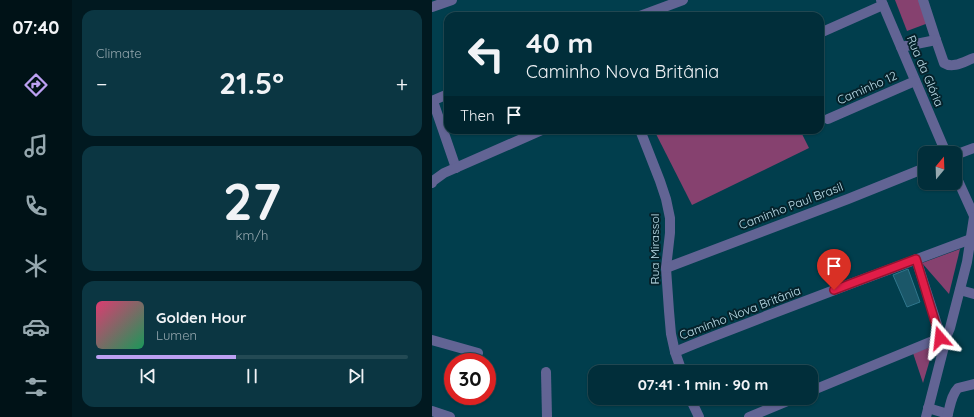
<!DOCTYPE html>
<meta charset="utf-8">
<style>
:root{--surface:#012e3a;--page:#0b3642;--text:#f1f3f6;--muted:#96a8af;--line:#234a54;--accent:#bca0f2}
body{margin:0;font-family:Quicksand,sans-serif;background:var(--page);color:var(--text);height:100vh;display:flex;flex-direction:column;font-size:15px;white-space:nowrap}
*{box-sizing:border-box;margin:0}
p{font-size:13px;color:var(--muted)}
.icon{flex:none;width:22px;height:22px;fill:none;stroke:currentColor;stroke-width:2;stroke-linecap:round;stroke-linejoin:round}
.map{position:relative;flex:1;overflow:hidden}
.sheet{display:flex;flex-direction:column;gap:10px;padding:10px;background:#011920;width:360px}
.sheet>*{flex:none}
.hud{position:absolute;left:12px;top:12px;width:380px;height:122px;border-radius:12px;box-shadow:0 1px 3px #0004,0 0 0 1px var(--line);background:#012e3a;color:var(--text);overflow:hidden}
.needle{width:26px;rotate:19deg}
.controls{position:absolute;left:486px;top:146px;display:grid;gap:8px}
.controls a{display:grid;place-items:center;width:44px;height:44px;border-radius:8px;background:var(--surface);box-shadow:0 1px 3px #0004,0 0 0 1px var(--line);font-size:20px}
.speed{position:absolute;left:12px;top:353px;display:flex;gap:8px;font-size:20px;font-weight:700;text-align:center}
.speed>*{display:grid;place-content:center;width:52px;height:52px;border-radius:50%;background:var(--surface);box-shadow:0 1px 3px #0004,0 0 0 1px var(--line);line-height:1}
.speed .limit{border:6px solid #d22;background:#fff;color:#111}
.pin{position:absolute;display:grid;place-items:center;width:34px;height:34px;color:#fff;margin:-41px -17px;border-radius:50% 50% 50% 0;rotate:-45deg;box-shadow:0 0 4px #0007}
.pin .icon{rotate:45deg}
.me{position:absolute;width:44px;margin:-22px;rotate:343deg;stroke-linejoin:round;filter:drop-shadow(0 0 3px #0008)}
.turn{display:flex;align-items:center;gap:14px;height:84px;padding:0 16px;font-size:18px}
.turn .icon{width:52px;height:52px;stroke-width:2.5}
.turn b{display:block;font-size:28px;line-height:34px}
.then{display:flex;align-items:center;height:38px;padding:0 16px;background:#0003;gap:8px;font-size:15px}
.big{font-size:30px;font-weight:800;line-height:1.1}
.sheet .card{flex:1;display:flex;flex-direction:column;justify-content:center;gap:6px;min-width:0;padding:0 14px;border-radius:12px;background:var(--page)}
.sheet .dial{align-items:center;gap:0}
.dial b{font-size:52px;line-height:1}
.song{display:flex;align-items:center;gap:12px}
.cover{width:48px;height:48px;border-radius:6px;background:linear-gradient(135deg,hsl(340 70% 55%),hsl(150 70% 35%))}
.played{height:4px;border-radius:2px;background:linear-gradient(90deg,var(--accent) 45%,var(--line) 45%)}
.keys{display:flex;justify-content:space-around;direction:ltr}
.heat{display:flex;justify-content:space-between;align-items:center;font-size:22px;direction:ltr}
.trip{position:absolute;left:156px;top:365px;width:230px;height:40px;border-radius:12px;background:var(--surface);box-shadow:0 1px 3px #0004,0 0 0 1px var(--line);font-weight:800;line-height:40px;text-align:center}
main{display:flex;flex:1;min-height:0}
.dock{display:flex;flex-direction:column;width:72px;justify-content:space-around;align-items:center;background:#001217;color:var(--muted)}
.dock .icon{width:28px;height:28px}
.dock .active{color:var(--accent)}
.dock b{font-size:18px;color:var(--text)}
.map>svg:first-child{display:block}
.green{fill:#86416f}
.building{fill:#1b5769;stroke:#30768c}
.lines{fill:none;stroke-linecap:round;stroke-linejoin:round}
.street{stroke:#626494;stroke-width:10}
.route-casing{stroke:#92132f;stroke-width:10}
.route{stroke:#e11d48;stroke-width:7}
.labels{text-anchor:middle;stroke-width:4;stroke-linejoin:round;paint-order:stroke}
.street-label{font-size:12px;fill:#bfe0ec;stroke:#05222b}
</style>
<main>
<nav class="dock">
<b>07:40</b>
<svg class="icon active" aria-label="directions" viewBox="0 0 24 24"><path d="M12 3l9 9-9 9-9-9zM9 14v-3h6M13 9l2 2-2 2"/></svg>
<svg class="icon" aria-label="music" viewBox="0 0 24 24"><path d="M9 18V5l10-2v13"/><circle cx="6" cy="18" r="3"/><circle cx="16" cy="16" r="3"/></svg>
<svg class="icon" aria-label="phone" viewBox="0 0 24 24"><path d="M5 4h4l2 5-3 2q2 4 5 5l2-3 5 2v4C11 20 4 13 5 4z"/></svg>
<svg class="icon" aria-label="climate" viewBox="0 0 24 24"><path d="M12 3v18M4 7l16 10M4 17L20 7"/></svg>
<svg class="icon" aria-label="car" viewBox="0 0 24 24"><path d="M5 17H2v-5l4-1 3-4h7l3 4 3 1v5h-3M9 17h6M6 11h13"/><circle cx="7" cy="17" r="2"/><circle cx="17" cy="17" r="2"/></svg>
<svg class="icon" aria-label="filters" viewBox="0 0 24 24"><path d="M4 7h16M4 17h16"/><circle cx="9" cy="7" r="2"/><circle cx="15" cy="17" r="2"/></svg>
</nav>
<section class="sheet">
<div class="card"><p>Climate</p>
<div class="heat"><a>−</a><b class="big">21.5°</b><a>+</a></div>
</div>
<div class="card dial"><b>27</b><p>km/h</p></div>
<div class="card">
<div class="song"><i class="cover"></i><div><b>Golden Hour</b><p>Lumen</p></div></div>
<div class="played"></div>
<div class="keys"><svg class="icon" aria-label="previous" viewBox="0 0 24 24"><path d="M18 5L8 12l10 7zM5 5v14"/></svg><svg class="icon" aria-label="pause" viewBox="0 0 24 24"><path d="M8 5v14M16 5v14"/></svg><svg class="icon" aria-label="next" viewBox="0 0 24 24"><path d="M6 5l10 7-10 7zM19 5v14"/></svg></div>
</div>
</section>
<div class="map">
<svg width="542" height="417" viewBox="0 0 542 417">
<rect width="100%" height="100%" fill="#013e4d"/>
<g class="green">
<path d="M463,0H490L499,22L475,31Z"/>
<path d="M222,130H368L377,148L260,205Z"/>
<path d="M528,249L517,294L490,263Z"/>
<path d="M502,346L491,383L481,353Z"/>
</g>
<path class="building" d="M476,269L488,302L475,307L461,275Z"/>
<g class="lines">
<g class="street">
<path d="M449,0L514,153"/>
<path d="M491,0L504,40L512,63C521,69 533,61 542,58"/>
<path d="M0,7L20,0"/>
<path d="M208,16L251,0"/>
<path d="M388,33L451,5"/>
<path d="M469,47L504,40"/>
<path d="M0,101L16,94"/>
<path d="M1,101L24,168"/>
<path d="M396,119L483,81"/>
<path d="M208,130L228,181L234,199L238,218V233L234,268L237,311L239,334L243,352L250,372"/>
<path d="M523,155L542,148"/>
<path d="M523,174L542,216"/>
<path d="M0,183L1,181L12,173L110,130"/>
<path d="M484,259L509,337"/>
<path d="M234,268L416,199L493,168"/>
<path d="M528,290L542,294"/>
<path d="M0,340L46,353"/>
<path d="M243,352C273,339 304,328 334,316C402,290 471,264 539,239"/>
<path d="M114,372L115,417"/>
<path d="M379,391L515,335"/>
<path d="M258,398L267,417"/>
<path d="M496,408L516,414"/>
<path d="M0,411L18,417"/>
<path d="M317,417L363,398"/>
<path d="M494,417L515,335L518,328L535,262L542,217"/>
<path d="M515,417C518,408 519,395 526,388L542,384"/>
</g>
</g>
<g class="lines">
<g class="route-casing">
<path id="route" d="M402,290L484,259L508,338"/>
</g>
<use href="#route" class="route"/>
</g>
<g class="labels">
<g class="street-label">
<text transform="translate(493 71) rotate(67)" y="4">Rua da Glória</text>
<text transform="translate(435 88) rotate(-24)" y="4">Caminho 12</text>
<text transform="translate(359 206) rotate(-21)" y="4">Caminho Paul Brasil</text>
<text transform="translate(223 249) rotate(-90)" y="4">Rua Mirassol</text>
<text transform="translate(308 313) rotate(-21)" y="4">Caminho Nova Britânia</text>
</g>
</g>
</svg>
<div class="controls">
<a><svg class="needle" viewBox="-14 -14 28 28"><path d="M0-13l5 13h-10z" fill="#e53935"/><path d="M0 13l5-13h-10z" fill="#96a8af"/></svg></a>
</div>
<div class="speed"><div class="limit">30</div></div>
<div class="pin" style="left:402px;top:290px;background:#d93025"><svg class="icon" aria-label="arrive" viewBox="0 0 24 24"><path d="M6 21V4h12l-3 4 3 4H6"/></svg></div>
<svg class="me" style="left:508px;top:338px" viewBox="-20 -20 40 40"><path d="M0-17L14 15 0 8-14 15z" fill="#e11d48" stroke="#fff" stroke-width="4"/></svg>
<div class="trip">07:41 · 1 min · 90 m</div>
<div class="hud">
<div class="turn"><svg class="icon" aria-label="left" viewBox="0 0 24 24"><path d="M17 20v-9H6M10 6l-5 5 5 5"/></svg><div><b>40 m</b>Caminho Nova Britânia</div></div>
<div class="then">Then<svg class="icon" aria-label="arrive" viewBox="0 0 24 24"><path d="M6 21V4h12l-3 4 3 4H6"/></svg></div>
</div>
</div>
</main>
